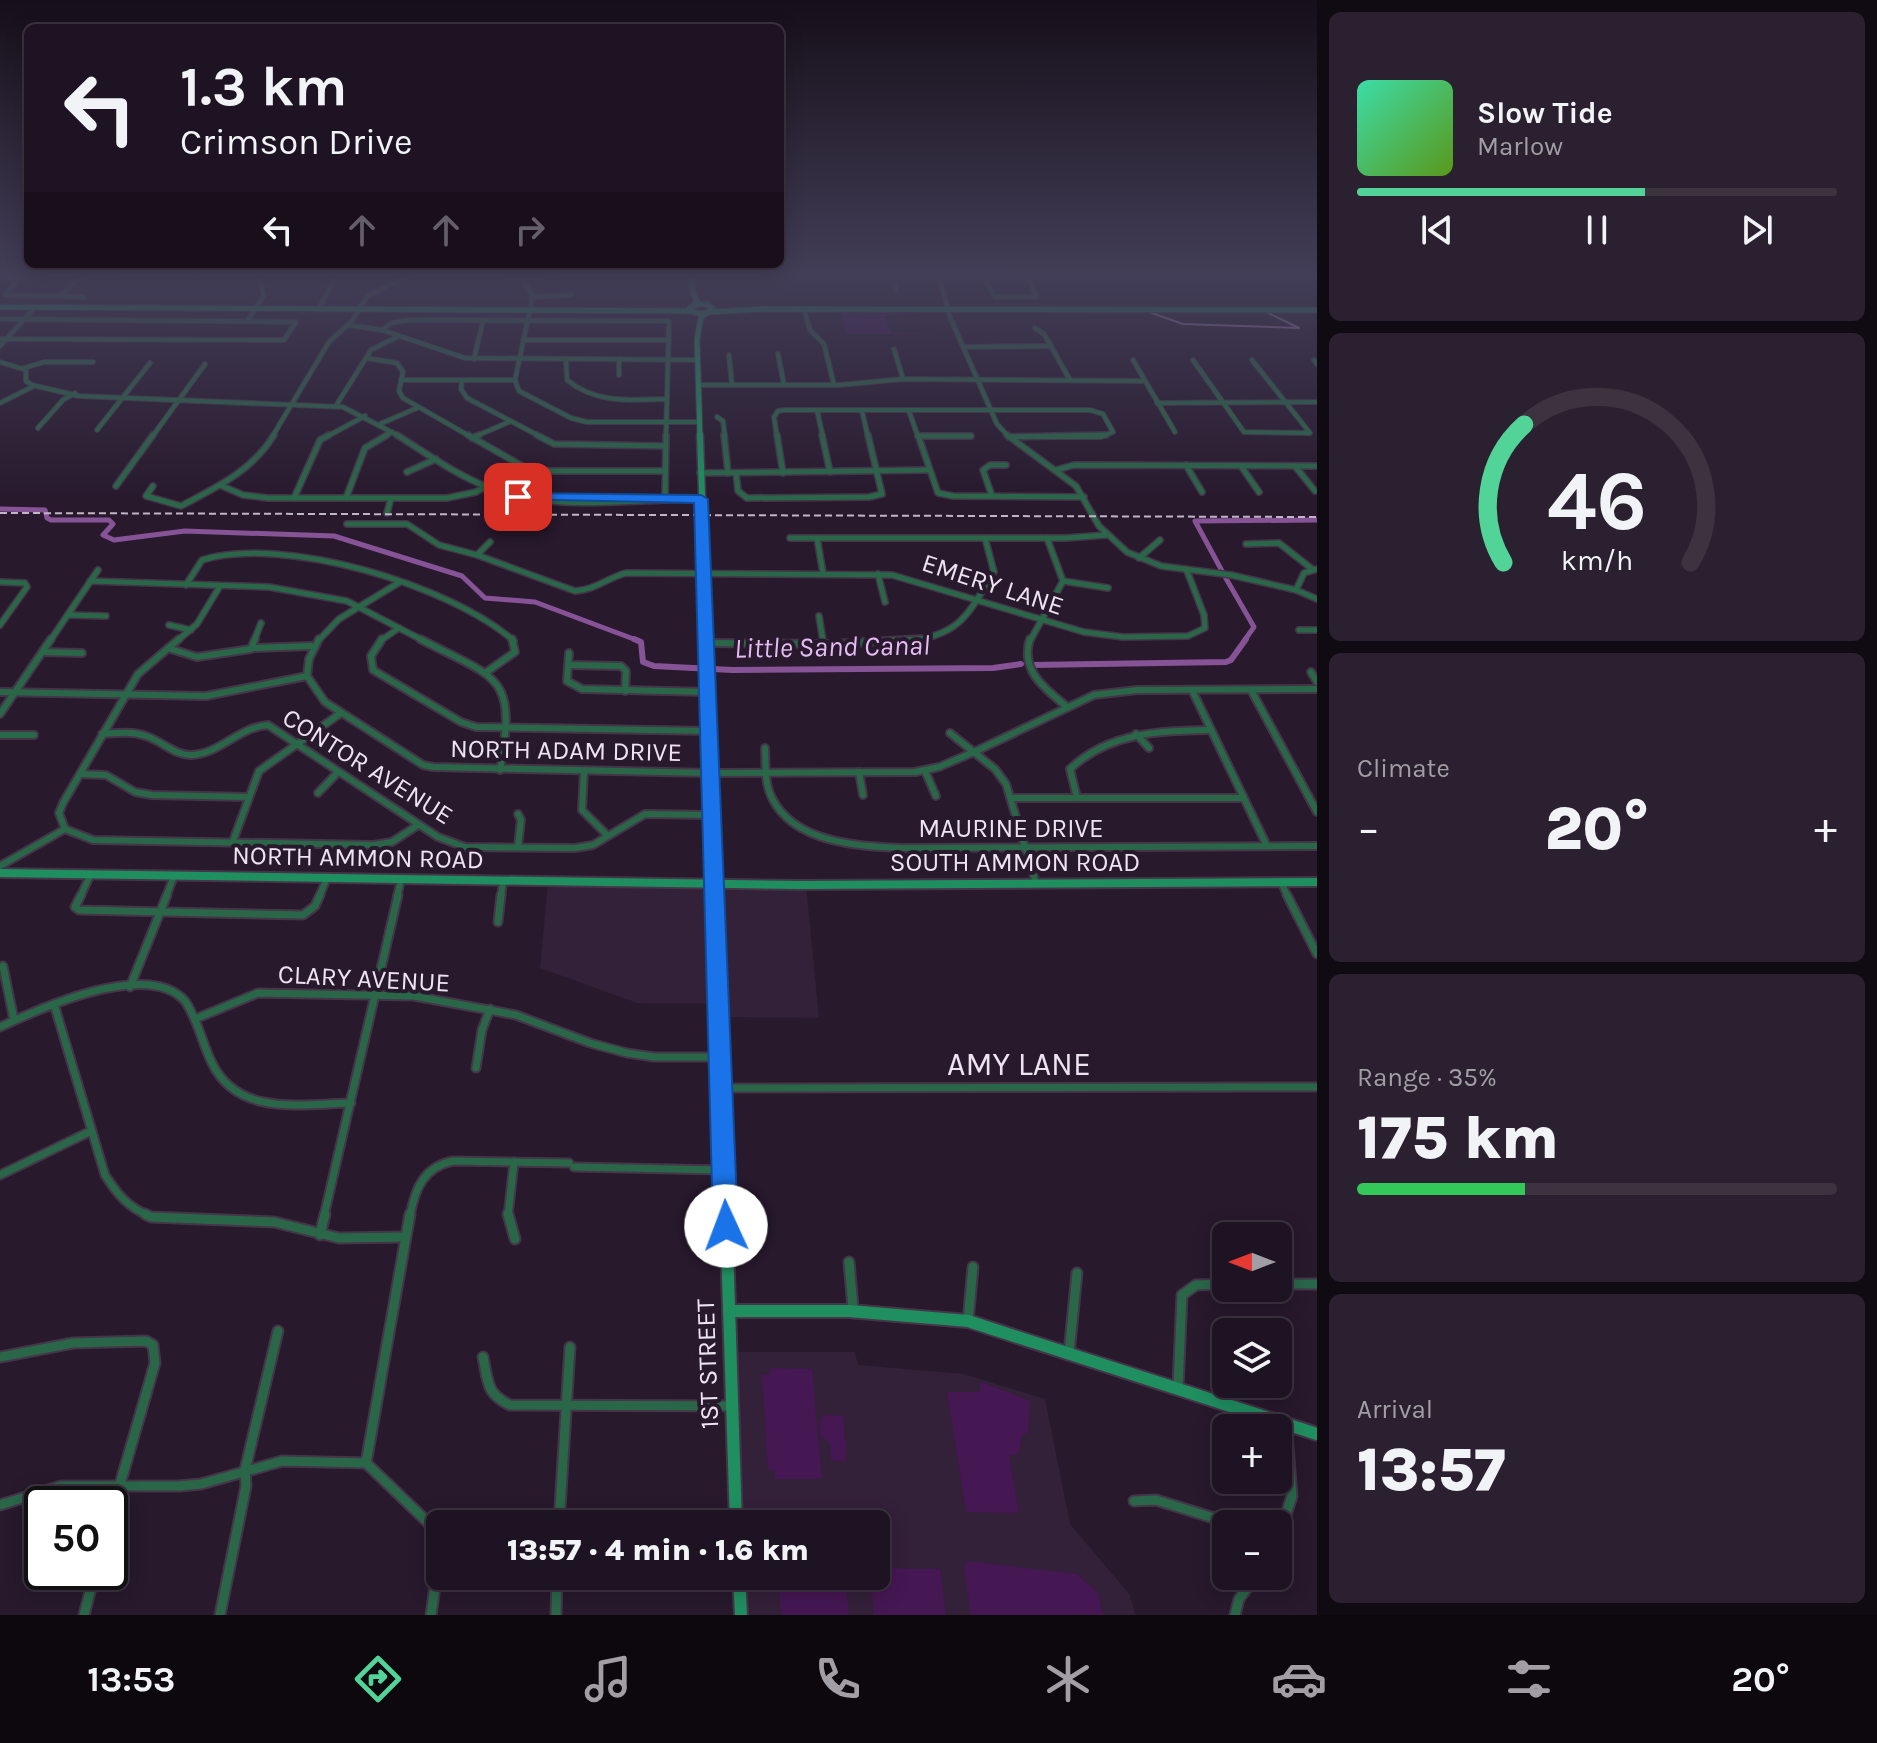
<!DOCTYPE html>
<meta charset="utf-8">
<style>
:root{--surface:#1e1322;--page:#2b202f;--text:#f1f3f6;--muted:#a19ea5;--line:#3c3240;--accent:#52d397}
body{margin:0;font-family:Karla,sans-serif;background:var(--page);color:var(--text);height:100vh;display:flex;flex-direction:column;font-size:30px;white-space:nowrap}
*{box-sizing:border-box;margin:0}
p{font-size:26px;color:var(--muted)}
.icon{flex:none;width:44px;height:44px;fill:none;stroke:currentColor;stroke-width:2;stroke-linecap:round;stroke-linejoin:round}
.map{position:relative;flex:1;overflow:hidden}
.drawer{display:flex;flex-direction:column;gap:12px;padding:12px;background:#100a13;width:560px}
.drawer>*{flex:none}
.hud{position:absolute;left:24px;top:24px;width:760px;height:244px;border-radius:12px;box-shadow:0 4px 20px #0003,0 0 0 2px var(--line);background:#1e1322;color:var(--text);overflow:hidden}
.needle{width:52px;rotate:270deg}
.controls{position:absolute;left:1212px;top:1222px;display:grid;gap:16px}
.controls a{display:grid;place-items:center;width:80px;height:80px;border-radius:12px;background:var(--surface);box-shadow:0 4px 20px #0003,0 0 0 2px var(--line);font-size:40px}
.speed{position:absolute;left:24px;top:1486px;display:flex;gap:16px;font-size:40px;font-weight:700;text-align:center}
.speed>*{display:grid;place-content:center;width:104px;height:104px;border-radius:50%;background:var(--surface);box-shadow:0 4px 20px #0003,0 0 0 2px var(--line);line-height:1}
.speed .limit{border:4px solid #111;border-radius:12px;background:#fff;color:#111}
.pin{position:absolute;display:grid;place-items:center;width:68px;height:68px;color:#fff;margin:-34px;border-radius:16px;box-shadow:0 4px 12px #0006}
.me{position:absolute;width:88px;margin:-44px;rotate:358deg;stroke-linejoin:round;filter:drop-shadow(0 0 6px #0008)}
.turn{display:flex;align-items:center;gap:28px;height:168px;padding:0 24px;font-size:36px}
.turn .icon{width:104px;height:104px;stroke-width:2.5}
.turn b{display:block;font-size:56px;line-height:68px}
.lanes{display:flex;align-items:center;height:76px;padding:0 24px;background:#0003;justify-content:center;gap:40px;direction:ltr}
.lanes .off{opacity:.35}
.big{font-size:60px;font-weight:800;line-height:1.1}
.drawer .tile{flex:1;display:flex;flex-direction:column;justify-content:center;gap:12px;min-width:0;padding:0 28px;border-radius:12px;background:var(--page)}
.drawer .dial{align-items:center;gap:0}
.dial svg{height:208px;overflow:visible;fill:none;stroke:var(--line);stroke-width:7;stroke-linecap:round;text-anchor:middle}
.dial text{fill:var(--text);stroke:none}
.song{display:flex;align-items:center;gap:24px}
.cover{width:96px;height:96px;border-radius:12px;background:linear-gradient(135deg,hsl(160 70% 55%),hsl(90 70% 35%))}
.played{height:8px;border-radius:4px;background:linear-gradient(90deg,var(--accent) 60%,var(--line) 60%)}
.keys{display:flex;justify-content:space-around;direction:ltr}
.heat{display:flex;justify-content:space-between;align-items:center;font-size:44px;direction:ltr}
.charge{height:12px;border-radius:6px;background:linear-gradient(90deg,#34c759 35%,var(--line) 0)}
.trip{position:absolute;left:426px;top:1510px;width:464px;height:80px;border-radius:12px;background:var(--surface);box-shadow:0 4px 20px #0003,0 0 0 2px var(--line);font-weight:800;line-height:80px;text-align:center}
.menu{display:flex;height:128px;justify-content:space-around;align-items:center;background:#0c080e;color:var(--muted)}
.menu .icon{width:56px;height:56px}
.menu .selected{color:var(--accent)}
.menu b{font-size:36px;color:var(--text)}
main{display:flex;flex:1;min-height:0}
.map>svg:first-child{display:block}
.built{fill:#332039}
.green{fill:#451753}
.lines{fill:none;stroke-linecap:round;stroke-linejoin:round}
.stream{stroke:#a67eb2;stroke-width:2}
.canal-far1{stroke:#875397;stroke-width:5}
.canal{stroke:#875397;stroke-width:6}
.street-far4-casing{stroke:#443548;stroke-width:6}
.street-far3-casing{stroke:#443548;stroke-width:8}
.street-far2-casing{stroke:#443548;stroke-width:10}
.street-far1-casing{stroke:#443548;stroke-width:11}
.street-casing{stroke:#443548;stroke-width:13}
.secondary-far4-casing{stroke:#443548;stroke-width:7}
.secondary-far3-casing{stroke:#443548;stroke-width:9}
.secondary-far2-casing{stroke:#443548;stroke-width:12}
.secondary-far1-casing{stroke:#443548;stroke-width:14}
.secondary-casing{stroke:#443548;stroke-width:16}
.street-far4{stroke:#2a6749;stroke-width:4}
.street-far3{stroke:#2a6749;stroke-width:5}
.street-far2{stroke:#2a6749;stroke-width:6}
.street-far1{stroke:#2a6749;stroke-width:7}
.street{stroke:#2a6749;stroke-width:9}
.secondary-far4{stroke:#208f60;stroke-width:5}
.secondary-far3{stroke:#208f60;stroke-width:6}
.secondary-far2{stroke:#208f60;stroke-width:8}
.secondary-far1{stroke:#208f60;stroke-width:10}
.secondary{stroke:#208f60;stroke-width:12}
.rail{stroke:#c1b6c5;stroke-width:2;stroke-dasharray:7 4;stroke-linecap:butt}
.route{fill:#1a73e8;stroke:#114b97;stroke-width:2}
.labels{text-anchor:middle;stroke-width:8;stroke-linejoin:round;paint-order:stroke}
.street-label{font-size:26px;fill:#ede3f1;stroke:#28192d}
.water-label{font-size:28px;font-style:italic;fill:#e5bbf3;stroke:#28192d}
.near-street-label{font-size:32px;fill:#ede3f1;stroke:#28192d}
</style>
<main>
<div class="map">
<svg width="1317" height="1615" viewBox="0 0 1317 1615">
<rect width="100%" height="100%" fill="#28192d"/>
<g class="built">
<path d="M548,882L806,885L819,1018L718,1017L717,1004L637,1003L540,968Z"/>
<path d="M731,1352H855L858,1365L964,1374L1045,1399L1070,1524L1130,1595L1135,1615H741L739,1576H876V1524H736Z"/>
</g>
<g class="green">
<path d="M841,313L945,314L885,316L891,333L953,334H847Z"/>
<path d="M770,1368L812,1369L822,1479H775L774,1470H768L762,1375H770Z"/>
<path d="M981,1382L1030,1401L1028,1433H1023L1018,1455H1009L1019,1513L966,1512L947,1392H979Z"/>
<path d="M825,1415L843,1416L847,1461L831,1460L830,1444L821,1436L820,1420Z"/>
<path d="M967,1561L1077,1574L1098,1593L1103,1615H971L964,1569Z"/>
<path d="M876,1568L940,1569L946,1615H874L870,1576H876Z"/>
<path d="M778,1576H845L849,1615H781Z"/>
</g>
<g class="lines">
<path class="stream" d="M1149,312L1183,324L1299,328L1268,313"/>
<g class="canal-far1">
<path d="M0,509L45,510L47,518L51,520H109L113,524L103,535L114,540L185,531L334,536L462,576L485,598L535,602L639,641"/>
<path d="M1222,571L1195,521L1317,520"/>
<path d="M1224,575L1254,627L1244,641"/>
</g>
<g class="canal">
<path d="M634,639L641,642L643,662L654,666L732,670L993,668L1021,664"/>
<path d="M1032,665L1226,662L1231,660L1246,639"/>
</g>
<g class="street-far4-casing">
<g id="street-far4">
<path d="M525,273V283L533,295L515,380L519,391L571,418L587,422H699"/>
<path d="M892,273L896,289"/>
<path d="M938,273L950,317L997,424L1009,437"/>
<path d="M981,273L995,297H1037L1027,276L1021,273"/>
<path d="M0,277L20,276"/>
<path d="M193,277L196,273"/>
<path d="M505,278H542L561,273"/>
<path d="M5,295L83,297"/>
<path d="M5,295L23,273"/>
<path d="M60,296L80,277L136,273"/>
<path d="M532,297L571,295"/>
<path d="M319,308L338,273"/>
<path d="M804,309L810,330L824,344L834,385"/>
<path d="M0,319L296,322L284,340L0,339"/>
<path d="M248,320L264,295L259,278L261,273"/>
<path d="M347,325L382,330L465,358L697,360"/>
<path d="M1035,328L1044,334L1070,380"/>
<path d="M382,330L391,323L409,320L669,321L666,437"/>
<path d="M523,340H669"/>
<path d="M0,346L35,307"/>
<path d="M963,347L1051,346"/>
<path d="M894,349L903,379"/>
<path d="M778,354L784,385"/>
<path d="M729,355L732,385"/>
<path d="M366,358L397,363L403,372L399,391L403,398L471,437"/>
<path d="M474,359L483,321"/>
<path d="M566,359L567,380C596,404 631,400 667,399"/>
<path d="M619,359V375"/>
<path d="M1133,360L1175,432"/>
<path d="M1193,360L1244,432L1310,433L1252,360"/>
<path d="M1314,360L1317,364"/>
<path d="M0,362L26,370V381L32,385L79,396L343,407L401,437"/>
<path d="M24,368L44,362H93"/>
<path d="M401,380H515"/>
<path d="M462,380L461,389L467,398L541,437"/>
<path d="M698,385H840L903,379L1142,381"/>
<path d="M0,403L32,387"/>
<path d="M1157,403L1317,402"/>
<path d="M337,404L371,350L399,336"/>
<path d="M817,410L823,437"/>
<path d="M862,411L868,437"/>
<path d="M909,411L918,437"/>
<path d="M717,417L723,421L725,437"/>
<path d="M380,424L417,408"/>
<path d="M38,428L63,400L75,393"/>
<path d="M97,430L150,363"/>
<path d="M918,436H971"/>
<path d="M152,437L205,364"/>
<path d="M272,437L329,342L352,321L367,296L415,273"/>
<path d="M326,437L365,416"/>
<path d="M383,437L392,432"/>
<path d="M474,437L509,422"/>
<path d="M777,437L774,417L778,411L784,410H1090L1103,414L1113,432L1101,437H1009"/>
</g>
</g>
<g class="street-far3-casing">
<g id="street-far3">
<path d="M397,435C426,453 456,475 488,487C553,513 633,499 701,499"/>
<path d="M468,435L524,467L549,471H665"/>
<path d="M537,435L554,444L666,446"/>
<path d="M724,435L728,473"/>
<path d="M777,435L783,473"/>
<path d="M822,435L830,472"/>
<path d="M918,435L938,493L953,496L1084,497"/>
<path d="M1007,435L1076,486L1099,526L1127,552L1161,566L1231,575L1296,590L1317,599"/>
<path d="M918,436H971"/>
<path d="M1009,437L1106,435"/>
<path d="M472,438L479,435"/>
<path d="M1186,465L1202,492"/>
<path d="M1241,466L1259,492"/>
<path d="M1295,466L1315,491"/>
<path d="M1056,470L1074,465L1317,466"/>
<path d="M407,472L436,459"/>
<path d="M700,473L928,470"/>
<path d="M736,473L738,491L747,498L869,497L882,494L868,435"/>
<path d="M220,485L243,495L268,498H447L476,492L521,466"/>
<path d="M116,486L153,435"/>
<path d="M153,486L146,496L181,506C217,487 252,471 274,435"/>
<path d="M992,496L983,470L990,465H1006"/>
<path d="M294,498L320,440L329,435"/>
<path d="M346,498L365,448L387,435"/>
<path d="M665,499L666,435"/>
<path d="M387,513L391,498"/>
<path d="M347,524H407L439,545L477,555L575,591C595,590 607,578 626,573L892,575L1084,632L1123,637L1188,636L1205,628L1204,615L1187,571"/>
<path d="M790,538H1066L1106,535"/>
<path d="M817,538L823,573"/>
<path d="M1246,544L1279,543L1312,569"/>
<path d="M477,555L490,542"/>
<path d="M1139,558L1160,540"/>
<path d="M878,574L885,602"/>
<path d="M90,581L269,587L347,601L424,641"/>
<path d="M1063,581L1108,588"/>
<path d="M0,582L25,583L27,587L0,625"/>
<path d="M186,585L202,560C284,535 450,585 514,641"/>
<path d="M1296,590L1304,573L1317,569"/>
<path d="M68,615L106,616"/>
<path d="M819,616L823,641"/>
<path d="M169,625L191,630"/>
<path d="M1299,630H1317"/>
<path d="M50,641L98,570"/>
<path d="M177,641L197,624L220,586"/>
<path d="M254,641L261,623"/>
<path d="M318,641L339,619L400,582"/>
<path d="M380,641L399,628"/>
<path d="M908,641C961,635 968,614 994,572L985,538"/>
<path d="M1030,641L1063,581L1047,538"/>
</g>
</g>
<g class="street-far2-casing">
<g id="street-far2">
<path d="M319,639L309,659L307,676L325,702L423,765L433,767L710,773L915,772L939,767L974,752L1094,695L1137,690L1317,689"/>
<path d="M382,639L371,656L373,670L461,722L476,727L709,731"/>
<path d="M420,639C499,680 517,674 500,770"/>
<path d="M1030,639C1020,670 1044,688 1066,706"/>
<path d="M706,643L832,644L926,639"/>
<path d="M253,648L311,646"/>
<path d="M171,649L197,657L251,649L255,639"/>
<path d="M43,652L82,653"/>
<path d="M569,653L567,681L582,689L708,692"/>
<path d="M568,665L621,666L626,671L625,691"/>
<path d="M1311,672L1317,682"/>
<path d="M485,673L515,652L512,639"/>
<path d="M1192,690L1267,846"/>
<path d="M1251,690L1317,812"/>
<path d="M0,692L206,696L307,676"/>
<path d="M0,714L51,639"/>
<path d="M950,733L995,769L1006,784L1036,883"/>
<path d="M102,734C117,733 132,731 146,736C162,741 175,756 192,755C221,753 239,727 268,725L438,837L465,847L575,848L593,845L645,814L712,815"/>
<path d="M1136,734L1149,748"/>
<path d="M0,735H34"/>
<path d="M765,748C766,764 764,783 772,798C794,843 858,846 902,848L1317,846"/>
<path d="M584,771L582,810L607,835"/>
<path d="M925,771L936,796"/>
<path d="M859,772L863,795"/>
<path d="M80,774L106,775L135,792L152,795L249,797"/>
<path d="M318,793L338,772"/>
<path d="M1011,798H1243"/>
<path d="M1077,798L1070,769C1109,732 1160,731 1211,730"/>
<path d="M518,814L521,820L518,846"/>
<path d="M65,829L93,840L374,845L392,842L418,825"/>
<path d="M65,829L59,813L63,803L138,674L179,639"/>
<path d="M233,841L259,771L341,713"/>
<path d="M0,866L65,829"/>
<path d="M1281,882L1288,897"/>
<path d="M80,897L91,874"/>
<path d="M166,897L174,876"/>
<path d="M319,897L327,878"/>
<path d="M397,897L401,880"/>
<path d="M501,897L503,882"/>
</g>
</g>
<g class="street-far1-casing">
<g id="street-far1">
<path d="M81,895L75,907L79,910L303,915L315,906L320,895"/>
<path d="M1287,895L1317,954"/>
<path d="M498,922L501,895"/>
<path d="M3,966L14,1020"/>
<path d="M130,987L167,895"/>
<path d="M54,1004L105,1175C117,1194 128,1207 149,1216"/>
<path d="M195,1019L258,993L414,996L516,1015L590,1043L627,1053L654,1057H720"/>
<path d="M0,1027C41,1008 148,959 185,1001C198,1020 202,1043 212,1063C238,1117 302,1104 351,1103"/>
<path d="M476,1068L482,1030L490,1009"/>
<path d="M721,1088L1317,1087"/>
<path d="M574,1167L723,1170"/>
<path d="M0,1175L91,1131"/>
<path d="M324,1216L398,895"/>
<path d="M410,1216C415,1188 424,1167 453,1161L569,1163"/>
<path d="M508,1216L514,1162"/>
</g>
</g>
<g class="street-casing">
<g id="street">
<path d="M145,1214L151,1217L274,1222L339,1238L404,1237"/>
<path d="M508,1214L515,1239"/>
<path d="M320,1235L325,1214"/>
<path d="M849,1262L853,1308"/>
<path d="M1278,1284H1317"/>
<path d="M968,1321L973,1267"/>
<path d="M1069,1353L1077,1273"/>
<path d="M0,1357L73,1343L146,1341L153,1345L155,1363L110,1519"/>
<path d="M483,1357C488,1381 486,1394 510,1405L732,1406"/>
<path d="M1178,1387L1182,1295L1196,1285L1226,1284"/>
<path d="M366,1463L410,1214"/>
<path d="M1134,1501L1156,1500L1233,1524"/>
<path d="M0,1505L61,1486H179L201,1484L282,1461L366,1463L440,1534"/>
<path d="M622,1521L736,1523"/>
<path d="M559,1524L570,1347"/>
<path d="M1278,1539L1292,1496L1286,1424"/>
<path d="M84,1615L95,1572"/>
<path d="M220,1615L246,1486L245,1470L278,1331"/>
<path d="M431,1615L440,1552"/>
<path d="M556,1615L557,1576"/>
<path d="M1235,1615L1239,1599L1256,1576"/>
</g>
</g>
<g class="secondary-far4-casing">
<g id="secondary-far4">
<path d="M691,273L693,294L697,301L694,305"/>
<path d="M707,304L713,309C705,315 697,315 689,309L694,305Z"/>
<path d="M0,307L691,311"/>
<path d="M710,312L765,309L1317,310"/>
<path d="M700,437L697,339L701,317L707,313"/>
</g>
</g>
<g class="secondary-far3-casing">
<path id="secondary-far3" d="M700,435L707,641"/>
</g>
<g class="secondary-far2-casing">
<g id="secondary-far2">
<path d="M706,639L715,897"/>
<path d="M0,873L801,885L1317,882"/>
</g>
</g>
<g class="secondary-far1-casing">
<path id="secondary-far1" d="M715,895L726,1216"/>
</g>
<g class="secondary-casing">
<g id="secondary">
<path d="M726,1214L736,1524"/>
<path d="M729,1311H849L968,1321L1317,1434"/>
<path d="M739,1576L741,1615"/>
</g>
</g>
<use href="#street-far4" class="street-far4"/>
<use href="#street-far3" class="street-far3"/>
<use href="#street-far2" class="street-far2"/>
<use href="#street-far1" class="street-far1"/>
<use href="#street" class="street"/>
<use href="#secondary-far4" class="secondary-far4"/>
<use href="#secondary-far3" class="secondary-far3"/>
<use href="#secondary-far2" class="secondary-far2"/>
<use href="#secondary-far1" class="secondary-far1"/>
<use href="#secondary" class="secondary"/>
<path class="rail" d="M0,513L1317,517"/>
</g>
<linearGradient id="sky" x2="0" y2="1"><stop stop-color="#160e19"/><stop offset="0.55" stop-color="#423e57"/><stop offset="1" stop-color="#423e57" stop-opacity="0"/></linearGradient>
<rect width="1317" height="499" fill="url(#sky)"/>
<path class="route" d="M518,493L701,495L708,499L738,1226L734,1235L726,1238L717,1235L713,1226L694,503L513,499V494Z"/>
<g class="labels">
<g class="street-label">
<text transform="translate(993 584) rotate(18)" y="9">EMERY LANE</text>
<text transform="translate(566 750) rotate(1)" y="9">NORTH ADAM DRIVE</text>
<text transform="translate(368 766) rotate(32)" y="9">CONTOR AVENUE</text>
<text x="1011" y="837">MAURINE DRIVE</text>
<text transform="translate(358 857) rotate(1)" y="9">NORTH AMMON ROAD</text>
<text x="1015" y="871">SOUTH AMMON ROAD</text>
<text transform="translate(364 978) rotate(3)" y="9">CLARY AVENUE</text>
<text transform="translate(707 1364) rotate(-92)" y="9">1ST STREET</text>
</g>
<g class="water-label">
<text transform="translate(832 646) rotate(-1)" y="10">Little Sand Canal</text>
</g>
<g class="near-street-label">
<text x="1019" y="1075">AMY LANE</text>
</g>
</g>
</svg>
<div class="controls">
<a><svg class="needle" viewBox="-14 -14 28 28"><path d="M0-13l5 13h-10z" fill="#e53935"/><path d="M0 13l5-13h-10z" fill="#a19ea5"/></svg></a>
<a><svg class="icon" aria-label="layers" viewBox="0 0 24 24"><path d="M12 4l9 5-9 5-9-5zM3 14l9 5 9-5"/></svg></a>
<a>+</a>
<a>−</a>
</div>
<div class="speed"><div class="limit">50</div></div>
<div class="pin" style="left:518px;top:497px;background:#d93025"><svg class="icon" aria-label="arrive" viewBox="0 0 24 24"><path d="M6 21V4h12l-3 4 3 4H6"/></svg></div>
<svg class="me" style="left:726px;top:1226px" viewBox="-20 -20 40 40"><circle r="19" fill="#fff"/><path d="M0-13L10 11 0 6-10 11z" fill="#1a73e8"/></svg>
<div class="trip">13:57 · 4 min · 1.6 km</div>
<div class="hud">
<div class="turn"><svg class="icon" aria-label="left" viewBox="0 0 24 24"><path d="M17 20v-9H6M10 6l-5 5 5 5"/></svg><div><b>1.3 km</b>Crimson Drive</div></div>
<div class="lanes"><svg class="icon" aria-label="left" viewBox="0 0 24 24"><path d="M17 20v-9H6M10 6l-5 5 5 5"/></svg><svg class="icon off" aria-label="ahead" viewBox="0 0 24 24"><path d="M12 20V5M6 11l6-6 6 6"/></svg><svg class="icon off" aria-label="ahead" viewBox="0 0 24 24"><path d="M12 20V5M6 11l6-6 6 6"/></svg><svg class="icon off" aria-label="right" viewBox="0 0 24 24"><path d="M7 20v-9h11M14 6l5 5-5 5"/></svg></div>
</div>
</div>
<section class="drawer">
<div class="tile">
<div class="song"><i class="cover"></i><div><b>Slow Tide</b><p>Marlow</p></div></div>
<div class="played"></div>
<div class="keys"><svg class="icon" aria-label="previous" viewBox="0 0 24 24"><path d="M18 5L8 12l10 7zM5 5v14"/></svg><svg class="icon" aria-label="pause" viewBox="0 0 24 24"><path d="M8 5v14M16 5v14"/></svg><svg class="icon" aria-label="next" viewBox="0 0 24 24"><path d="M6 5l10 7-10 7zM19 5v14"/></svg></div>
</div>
<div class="tile dial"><svg viewBox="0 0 100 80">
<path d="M14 69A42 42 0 1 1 86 69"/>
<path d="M14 69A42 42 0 0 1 22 16" stroke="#52d397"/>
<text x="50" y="56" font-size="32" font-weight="700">46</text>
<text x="50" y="72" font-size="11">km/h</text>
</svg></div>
<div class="tile"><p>Climate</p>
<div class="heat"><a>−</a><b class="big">20°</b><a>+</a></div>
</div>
<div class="tile"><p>Range · 35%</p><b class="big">175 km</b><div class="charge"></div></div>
<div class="tile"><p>Arrival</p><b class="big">13:57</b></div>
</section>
</main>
<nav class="menu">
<b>13:53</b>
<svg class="icon selected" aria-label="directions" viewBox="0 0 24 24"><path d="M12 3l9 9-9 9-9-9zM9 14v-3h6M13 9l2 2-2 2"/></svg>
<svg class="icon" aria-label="music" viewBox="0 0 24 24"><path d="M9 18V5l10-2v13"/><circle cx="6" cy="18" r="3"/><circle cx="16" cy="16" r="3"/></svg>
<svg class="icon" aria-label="phone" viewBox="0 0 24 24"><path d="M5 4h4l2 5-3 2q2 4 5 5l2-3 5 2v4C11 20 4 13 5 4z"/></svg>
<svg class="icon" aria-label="climate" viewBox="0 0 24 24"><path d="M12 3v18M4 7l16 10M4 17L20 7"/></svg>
<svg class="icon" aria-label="car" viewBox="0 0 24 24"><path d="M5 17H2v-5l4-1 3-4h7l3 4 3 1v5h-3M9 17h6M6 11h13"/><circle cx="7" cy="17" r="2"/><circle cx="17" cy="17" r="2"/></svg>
<svg class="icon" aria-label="filters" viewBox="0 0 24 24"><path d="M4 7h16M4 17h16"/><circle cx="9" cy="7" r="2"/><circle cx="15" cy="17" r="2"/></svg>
<b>20°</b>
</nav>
